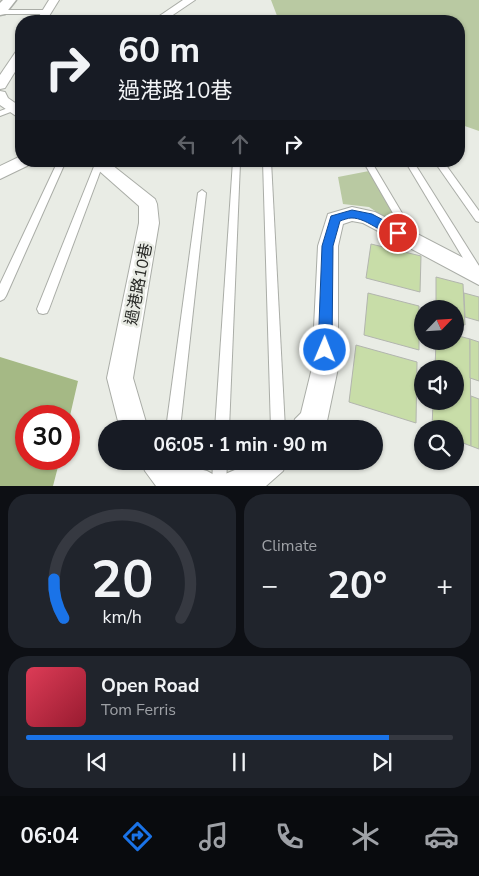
<!DOCTYPE html>
<meta charset="utf-8">
<style>
:root{--surface:#171b24;--page:#20242c;--text:#f1f3f6;--muted:#9ea1a6;--line:#363941;--accent:#1a73e8}
body{margin:0;font-family:"Nunito Sans","Noto Sans TC",sans-serif;background:var(--page);color:var(--text);height:100vh;display:flex;flex-direction:column;font-size:19px;white-space:nowrap}
*{box-sizing:border-box;margin:0}
p{font-size:16px;color:var(--muted)}
.icon{flex:none;width:28px;height:28px;fill:none;stroke:currentColor;stroke-width:2;stroke-linecap:round;stroke-linejoin:round}
.map{position:relative;height:486px;overflow:hidden}
.drawer{display:flex;flex-direction:column;gap:8px;padding:8px;background:#0d0f14;flex:1}
.drawer>*{flex:none}
.hud{position:absolute;left:15px;top:15px;width:450px;height:152px;border-radius:20px;box-shadow:0 1px 4px #0004;background:#171b24;color:var(--text);overflow:hidden}
.needle{width:32px;rotate:65deg}
.buttons{position:absolute;left:414px;top:300px;display:grid;gap:10px}
.buttons a{display:grid;place-items:center;width:50px;height:50px;border-radius:50%;background:var(--surface);box-shadow:0 1px 4px #0004;font-size:25px}
.speed{position:absolute;left:15px;top:405px;display:flex;gap:10px;font-size:25px;font-weight:700;text-align:center}
.speed>*{display:grid;place-content:center;width:65px;height:65px;border-radius:50%;background:var(--surface);box-shadow:0 1px 4px #0004;line-height:1}
.speed .limit{border:8px solid #d22;background:#fff;color:#111}
.pin{position:absolute;display:grid;place-items:center;width:42px;height:42px;color:#fff;margin:-21px;border:2px solid #fff;border-radius:50%;box-shadow:0 1px 5px #0007}
.me{position:absolute;width:55px;margin:-28px;rotate:1deg;stroke-linejoin:round;filter:drop-shadow(0 0 4px #0008)}
.turn{display:flex;align-items:center;gap:18px;height:105px;padding:0 20px;font-size:22px}
.turn .icon{width:65px;height:65px;stroke-width:2.5}
.turn b{display:block;font-size:35px;line-height:42px}
.lanes{display:flex;align-items:center;height:48px;padding:0 20px;background:#0003;justify-content:center;gap:25px;direction:ltr}
.lanes .off{opacity:.35}
.big{font-size:38px;font-weight:700;line-height:1.1}
.drawer .tile{flex:1;display:flex;flex-direction:column;justify-content:center;gap:8px;min-width:0;padding:0 18px;border-radius:20px;background:var(--page)}
.drawer .dial{align-items:center;gap:0}
.dial svg{height:130px;overflow:visible;fill:none;stroke:var(--line);stroke-width:7;stroke-linecap:round;text-anchor:middle}
.dial text{fill:var(--text);stroke:none}
.song{display:flex;align-items:center;gap:15px}
.cover{width:60px;height:60px;border-radius:8px;background:linear-gradient(135deg,hsl(350 70% 55%),hsl(350 70% 35%))}
.played{height:5px;border-radius:2px;background:linear-gradient(90deg,var(--accent) 85%,var(--line) 85%)}
.keys{display:flex;justify-content:space-around;direction:ltr}
.heat{display:flex;justify-content:space-between;align-items:center;font-size:28px;direction:ltr}
.drawer .tiles{flex:1;display:grid;gap:8px;grid-template-columns:1fr 1fr}
.tile:last-child{grid-column:span 2}
.trip{position:absolute;left:98px;top:420px;width:285px;height:50px;border-radius:25px;background:var(--surface);box-shadow:0 1px 4px #0004;font-weight:700;line-height:50px;text-align:center}
.tabs{display:flex;height:80px;justify-content:space-around;align-items:center;background:#090b0e;color:var(--muted)}
.tabs .icon{width:35px;height:35px}
.tabs .on{color:var(--accent)}
.tabs b{font-size:22px;color:var(--text)}
.map>svg:first-child{display:block}
.green{fill:#b9c9a2}
.forest{fill:#a5b985}
.building{fill:#c8dda8;stroke:#b2b5ae}
.lines{fill:none;stroke-linecap:round;stroke-linejoin:round}
.service-casing{stroke:#aaada7;stroke-width:2}
.minor-casing{stroke:#aaada7;stroke-width:2}
.tertiary-casing{stroke:#aaada7;stroke-width:3}
.service{fill:#fff;fill-rule:evenodd}
.minor{fill:#fff;fill-rule:evenodd}
.tertiary{fill:#fff;fill-rule:evenodd}
.route{fill:#1a73e8;stroke:#114b97}
.labels{text-anchor:middle;stroke-width:5;stroke-linejoin:round;paint-order:stroke}
.street-label{font-size:16px;fill:#272825;stroke:#e9ece5}
</style>
<div class="map">
<svg width="479" height="486" viewBox="0 0 479 486">
<rect width="100%" height="100%" fill="#e9ece5"/>
<g class="green">
<path d="M271,0H479V131L459,124V21H279Z"/>
<path d="M369,171L406,231L369,207L343,204L338,177Z"/>
</g>
<path class="forest" d="M0,357L78,381L69,420V416H26V459H60L53,486H0Z"/>
<g class="building">
<path d="M371,244L421,256L420,292L366,278Z"/>
<path d="M436,277L463,284L465,325L455,322V309H436Z"/>
<path d="M368,293L419,306V350L364,335Z"/>
<path d="M464,293L479,297V321L465,317Z"/>
<path d="M455,335L470,339L471,446L455,440V429H432L433,401H455V369H435L436,341H455Z"/>
<path d="M470,339L479,342V381L470,378Z"/>
<path d="M356,345L417,362L416,423L349,402Z"/>
<path d="M471,396L479,399V449L471,446Z"/>
</g>
<g class="lines">
<g class="service-casing">
<g id="service">
<path d="M0,10H47L50,12L47,14H0Z"/>
<path d="M88,18V20L86,21H38L41,19Z"/>
<path d="M21,103V108L0,116V111Z"/>
<path d="M55,161H64L65,163L6,296L4,299L0,301V284L57,163Z"/>
<path d="M99,161L103,164L49,309L47,313L43,314L39,313L37,309L95,164Z"/>
<path d="M233,161H239L240,163L229,429H215Z"/>
<path d="M263,161H271L285,429H271Z"/>
<path d="M363,161H371L415,235L417,238L415,241H409Z"/>
<path d="M405,161H413L479,266V279L475,278Z"/>
<path d="M434,161H443L479,211V222L476,221Z"/>
<path d="M202,190L206,193L180,429H166L198,193Z"/>
<path d="M213,461H227L226,486H212Z"/>
</g>
</g>
<g class="minor-casing">
<g id="minor">
<path d="M49,0H59L46,21H36Z"/>
<path d="M183,0H195L164,21H152Z"/>
<path d="M21,49V62L5,88L0,89V75L17,50Z"/>
<path d="M0,91L5,92L8,98L21,107V117L16,116L0,105Z"/>
<path d="M21,156V161H31L29,165L0,179V166Z"/>
<path d="M88,161H107L155,199L157,204L159,223L133,378L148,429H120L107,378L139,223V206Z"/>
<path d="M352,207L375,212L479,266V285L363,223L352,221L343,224L338,246V368L327,421L323,429H291L295,419L301,413L312,368L318,246L328,214Z"/>
<path d="M141,461H174L176,463L207,471L218,477L242,467L250,461H287L283,471L266,486H156L145,471Z"/>
</g>
</g>
<g class="tertiary-casing">
<path id="tertiary" d="M3,0H16L5,14L0,15V3Z"/>
</g>
<use href="#service" class="service"/>
<use href="#minor" class="minor"/>
<use href="#tertiary" class="tertiary"/>
</g>
<path class="route" d="M352,210L372,214L402,230L404,233L402,236C389,241 368,217 351,218C348,218 343,220 340,221L333,246L332,350L330,355L325,357L320,355L318,350L322,246L331,216Z"/>
<g class="labels">
<g class="street-label">
<text transform="translate(138 284) rotate(-79)" y="6">過港路10巷</text>
</g>
</g>
</svg>
<div class="buttons">
<a><svg class="needle" viewBox="-14 -14 28 28"><path d="M0-13l5 13h-10z" fill="#e53935"/><path d="M0 13l5-13h-10z" fill="#9ea1a6"/></svg></a>
<a><svg class="icon" aria-label="sound" viewBox="0 0 24 24"><path d="M4 9h4l5-4v14l-5-4H4zM17 9q2 3 0 6"/></svg></a>
<a><svg class="icon" aria-label="search" viewBox="0 0 24 24"><circle cx="10" cy="10" r="6"/><path d="M15 15l6 6"/></svg></a>
</div>
<div class="speed"><div class="limit">30</div></div>
<div class="pin" style="left:398px;top:233px;background:#d93025"><svg class="icon" aria-label="arrive" viewBox="0 0 24 24"><path d="M6 21V4h12l-3 4 3 4H6"/></svg></div>
<svg class="me" style="left:325px;top:350px" viewBox="-20 -20 40 40"><circle r="17" fill="#1a73e8" stroke="#fff" stroke-width="3"/><path d="M0-11L8 9 0 5-8 9z" fill="#fff"/></svg>
<div class="trip">06:05 · 1 min · 90 m</div>
<div class="hud">
<div class="turn"><svg class="icon" aria-label="right" viewBox="0 0 24 24"><path d="M7 20v-9h11M14 6l5 5-5 5"/></svg><div><b>60 m</b>過港路10巷</div></div>
<div class="lanes"><svg class="icon off" aria-label="left" viewBox="0 0 24 24"><path d="M17 20v-9H6M10 6l-5 5 5 5"/></svg><svg class="icon off" aria-label="ahead" viewBox="0 0 24 24"><path d="M12 20V5M6 11l6-6 6 6"/></svg><svg class="icon" aria-label="right" viewBox="0 0 24 24"><path d="M7 20v-9h11M14 6l5 5-5 5"/></svg></div>
</div>
</div>
<section class="drawer">
<div class="tiles">
<div class="tile dial"><svg viewBox="0 0 100 80">
<path d="M14 69A42 42 0 1 1 86 69"/>
<path d="M14 69A42 42 0 0 1 8 45" stroke="#1a73e8"/>
<text x="50" y="56" font-size="32" font-weight="700">20</text>
<text x="50" y="72" font-size="11">km/h</text>
</svg></div>
<div class="tile"><p>Climate</p>
<div class="heat"><a>−</a><b class="big">20°</b><a>+</a></div>
</div>
<div class="tile">
<div class="song"><i class="cover"></i><div><b>Open Road</b><p>Tom Ferris</p></div></div>
<div class="played"></div>
<div class="keys"><svg class="icon" aria-label="previous" viewBox="0 0 24 24"><path d="M18 5L8 12l10 7zM5 5v14"/></svg><svg class="icon" aria-label="pause" viewBox="0 0 24 24"><path d="M8 5v14M16 5v14"/></svg><svg class="icon" aria-label="next" viewBox="0 0 24 24"><path d="M6 5l10 7-10 7zM19 5v14"/></svg></div>
</div>
</div>
</section>
<nav class="tabs">
<b>06:04</b>
<svg class="icon on" aria-label="directions" viewBox="0 0 24 24"><path d="M12 3l9 9-9 9-9-9zM9 14v-3h6M13 9l2 2-2 2"/></svg>
<svg class="icon" aria-label="music" viewBox="0 0 24 24"><path d="M9 18V5l10-2v13"/><circle cx="6" cy="18" r="3"/><circle cx="16" cy="16" r="3"/></svg>
<svg class="icon" aria-label="phone" viewBox="0 0 24 24"><path d="M5 4h4l2 5-3 2q2 4 5 5l2-3 5 2v4C11 20 4 13 5 4z"/></svg>
<svg class="icon" aria-label="climate" viewBox="0 0 24 24"><path d="M12 3v18M4 7l16 10M4 17L20 7"/></svg>
<svg class="icon" aria-label="car" viewBox="0 0 24 24"><path d="M5 17H2v-5l4-1 3-4h7l3 4 3 1v5h-3M9 17h6M6 11h13"/><circle cx="7" cy="17" r="2"/><circle cx="17" cy="17" r="2"/></svg>
</nav>
